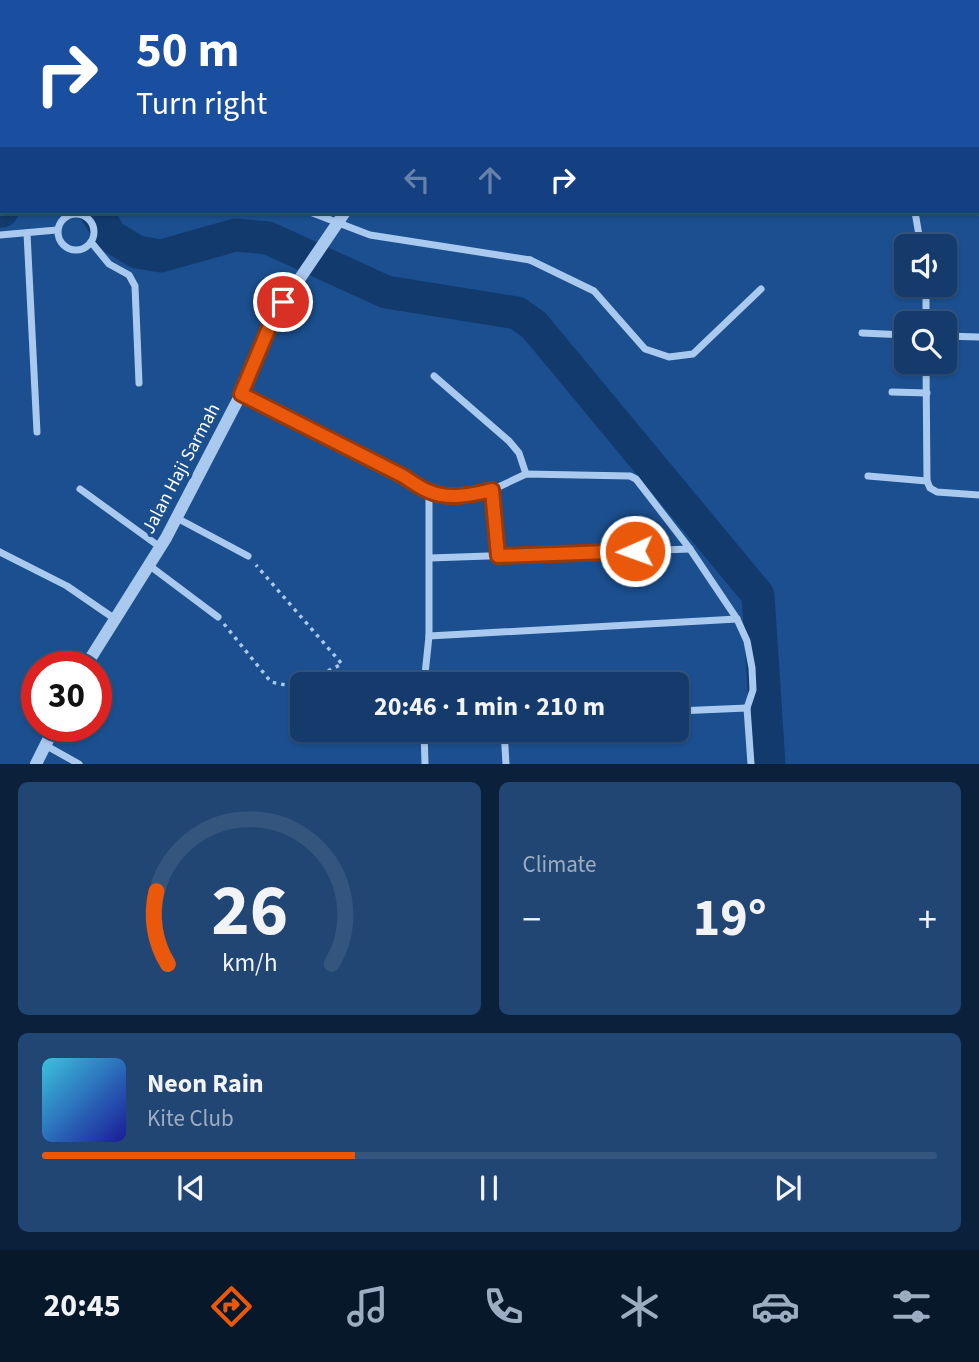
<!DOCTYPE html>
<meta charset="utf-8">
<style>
:root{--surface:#143b6b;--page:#214673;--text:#f1f3f6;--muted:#9dadc1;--line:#33557e;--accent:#ea580c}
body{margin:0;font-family:"Source Sans 3",sans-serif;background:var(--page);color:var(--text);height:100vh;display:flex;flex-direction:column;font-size:26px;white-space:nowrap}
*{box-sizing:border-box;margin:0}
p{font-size:23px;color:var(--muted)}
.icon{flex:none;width:38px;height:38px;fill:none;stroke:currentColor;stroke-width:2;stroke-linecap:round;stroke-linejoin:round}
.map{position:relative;height:764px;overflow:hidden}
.side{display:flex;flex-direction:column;gap:18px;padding:18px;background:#0b203b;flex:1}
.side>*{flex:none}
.guide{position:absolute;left:0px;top:0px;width:980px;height:214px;box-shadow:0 2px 5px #0004,0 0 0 2px var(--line);background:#1a4fa0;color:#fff;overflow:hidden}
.controls{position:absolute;left:894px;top:234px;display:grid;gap:14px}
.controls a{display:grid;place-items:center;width:63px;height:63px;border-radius:10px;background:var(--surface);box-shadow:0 2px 5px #0004,0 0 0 2px var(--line);font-size:35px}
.speed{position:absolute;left:21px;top:651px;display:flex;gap:14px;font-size:35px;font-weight:700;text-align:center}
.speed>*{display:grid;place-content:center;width:91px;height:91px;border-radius:50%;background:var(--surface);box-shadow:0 2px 5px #0004,0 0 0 2px var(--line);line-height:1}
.speed .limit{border:10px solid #d22;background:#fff;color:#111}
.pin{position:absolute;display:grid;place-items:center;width:60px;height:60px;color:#fff;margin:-30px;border:4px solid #fff;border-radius:50%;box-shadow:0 2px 7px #0007}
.me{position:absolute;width:77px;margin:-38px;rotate:268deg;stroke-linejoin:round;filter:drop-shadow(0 0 5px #0008)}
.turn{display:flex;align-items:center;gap:24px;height:147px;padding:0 21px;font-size:32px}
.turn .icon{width:91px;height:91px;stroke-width:2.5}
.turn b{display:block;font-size:49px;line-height:60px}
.lanes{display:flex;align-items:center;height:66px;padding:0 21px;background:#0003;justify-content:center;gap:35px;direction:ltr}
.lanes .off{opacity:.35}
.big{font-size:52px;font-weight:700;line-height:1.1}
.side .widget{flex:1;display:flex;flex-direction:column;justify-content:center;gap:10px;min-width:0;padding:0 24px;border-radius:10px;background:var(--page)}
.side .dial{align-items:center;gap:0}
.dial svg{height:182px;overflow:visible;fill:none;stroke:var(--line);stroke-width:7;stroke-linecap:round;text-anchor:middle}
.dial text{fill:var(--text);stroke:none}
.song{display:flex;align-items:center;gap:21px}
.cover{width:84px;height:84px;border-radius:10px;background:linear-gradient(135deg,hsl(190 70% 55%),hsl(240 70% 35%))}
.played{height:7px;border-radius:4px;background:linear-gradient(90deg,var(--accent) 35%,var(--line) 35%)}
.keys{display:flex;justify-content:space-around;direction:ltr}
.heat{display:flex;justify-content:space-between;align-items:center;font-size:38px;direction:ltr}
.side .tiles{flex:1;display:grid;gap:18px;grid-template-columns:1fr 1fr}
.widget:last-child{grid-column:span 2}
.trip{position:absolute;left:290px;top:672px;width:399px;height:70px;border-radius:10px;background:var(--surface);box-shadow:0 2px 5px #0004,0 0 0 2px var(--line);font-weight:700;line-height:70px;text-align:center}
.tab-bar{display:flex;height:112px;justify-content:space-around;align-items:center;background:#08182b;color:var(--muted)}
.tab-bar .icon{width:49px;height:49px}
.tab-bar .active{color:var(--accent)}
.tab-bar b{font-size:32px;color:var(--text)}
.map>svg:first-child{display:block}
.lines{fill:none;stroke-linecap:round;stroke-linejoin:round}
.river{stroke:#123a6d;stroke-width:33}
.path{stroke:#a9c9ee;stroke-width:3.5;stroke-dasharray:3.5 5;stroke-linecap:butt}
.minor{stroke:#a9c9ee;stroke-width:7}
.tertiary{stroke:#a9c9ee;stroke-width:12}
.minor-bridge{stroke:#a9c9ee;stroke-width:7}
.route-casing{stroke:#983908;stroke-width:18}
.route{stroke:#ea580c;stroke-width:12}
.labels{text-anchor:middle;stroke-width:7;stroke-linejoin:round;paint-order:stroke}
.street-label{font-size:19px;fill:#fff;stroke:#1b4f8f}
</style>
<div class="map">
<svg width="979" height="764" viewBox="0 0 979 764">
<rect width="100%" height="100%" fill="#1b4f8f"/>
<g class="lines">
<g class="river">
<path d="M0,211H2"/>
<path d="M96,212L111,236L137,252L161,256L235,235L268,238L386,292L517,313L534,325L758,595L769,764"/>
</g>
<path class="path" d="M224,624L271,682L295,687L342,664L256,565"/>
<g class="minor">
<path d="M639,0V2"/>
<path d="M786,0V2"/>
<path d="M889,0L890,2"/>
<path d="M35,2V0"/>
<path d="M235,2L236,0"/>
<path d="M603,2L609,0"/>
<path d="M0,137L2,136"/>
<path d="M0,169H2"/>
<path d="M978,197H979"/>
<path d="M915,212L921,247"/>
<circle cx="76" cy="232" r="18"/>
<path d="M27,233L37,432"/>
<path d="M0,235L57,230"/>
<path d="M91,242L109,264L129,275L135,286L139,383"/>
<path d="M530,260L594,291L645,349L669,357L693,354L761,289"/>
<path d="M926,324V285"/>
<path d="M862,333L906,335"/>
<path d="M945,336L979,337"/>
<path d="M926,362L927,481L930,488L937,492L979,495"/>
<path d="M434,376L509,441L519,453L526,474"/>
<path d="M892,392L927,393"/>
<path d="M241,394L403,476L429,492L449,495H472L492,490L526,474L630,476L636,479L690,549L737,619L747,641L752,668L753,690L747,708L751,764"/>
<path d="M868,476L927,481"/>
<path d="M80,489L160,547"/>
<path d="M492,490L498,556"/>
<path d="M175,517L248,556"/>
<path d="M0,552L67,586L115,619"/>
<path d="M430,558L690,549"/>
<path d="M150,566L218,617"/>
<path d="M429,636L737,619"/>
<path d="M424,684L429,636V492"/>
<path d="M677,711L747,708"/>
<path d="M424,730L425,764"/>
<path d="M504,730L506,764"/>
<path d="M45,745L79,764"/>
</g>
<g class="tertiary">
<path d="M427,0V2"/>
<path d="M85,667L166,538L241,394L273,318L345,212"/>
<path d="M36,764L55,726"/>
</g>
<path class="minor-bridge" d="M310,212L370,235L530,260"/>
</g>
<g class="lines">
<g class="route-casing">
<path id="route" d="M283,302L273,318L241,394L403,476C411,481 420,488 428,491C448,500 472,495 492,490L498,556L635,551"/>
</g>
<use href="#route" class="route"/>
</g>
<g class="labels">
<g class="street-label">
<text transform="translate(180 468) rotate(-62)" y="7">Jalan Haji Sarmah</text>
</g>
</g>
</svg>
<div class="controls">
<a><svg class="icon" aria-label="sound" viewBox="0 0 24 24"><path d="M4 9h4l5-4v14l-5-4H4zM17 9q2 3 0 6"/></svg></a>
<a><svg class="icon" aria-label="search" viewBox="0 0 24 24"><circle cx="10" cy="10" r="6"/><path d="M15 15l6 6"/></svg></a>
</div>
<div class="speed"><div class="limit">30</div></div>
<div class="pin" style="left:283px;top:302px;background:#d93025"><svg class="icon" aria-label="arrive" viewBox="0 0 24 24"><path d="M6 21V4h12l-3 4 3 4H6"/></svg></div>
<svg class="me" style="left:635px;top:551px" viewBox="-20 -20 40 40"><circle r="17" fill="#ea580c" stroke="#fff" stroke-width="3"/><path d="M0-11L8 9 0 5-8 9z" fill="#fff"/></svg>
<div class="trip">20:46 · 1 min · 210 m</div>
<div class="guide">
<div class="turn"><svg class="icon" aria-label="right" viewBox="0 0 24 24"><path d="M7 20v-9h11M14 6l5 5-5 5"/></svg><div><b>50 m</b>Turn right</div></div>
<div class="lanes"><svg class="icon off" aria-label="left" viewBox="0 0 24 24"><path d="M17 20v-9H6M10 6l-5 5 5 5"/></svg><svg class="icon off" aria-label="ahead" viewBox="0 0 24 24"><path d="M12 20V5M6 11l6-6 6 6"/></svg><svg class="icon" aria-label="right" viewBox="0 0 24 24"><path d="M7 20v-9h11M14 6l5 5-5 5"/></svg></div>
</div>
</div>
<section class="side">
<div class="tiles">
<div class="widget dial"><svg viewBox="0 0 100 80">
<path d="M14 69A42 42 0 1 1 86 69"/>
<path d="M14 69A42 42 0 0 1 9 37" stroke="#ea580c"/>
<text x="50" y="56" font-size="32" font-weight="700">26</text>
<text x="50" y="72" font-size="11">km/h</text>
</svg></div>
<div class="widget"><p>Climate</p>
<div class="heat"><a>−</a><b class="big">19°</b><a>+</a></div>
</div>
<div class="widget">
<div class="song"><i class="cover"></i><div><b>Neon Rain</b><p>Kite Club</p></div></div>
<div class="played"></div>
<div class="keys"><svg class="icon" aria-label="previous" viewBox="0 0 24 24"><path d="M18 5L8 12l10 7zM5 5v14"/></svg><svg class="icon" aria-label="pause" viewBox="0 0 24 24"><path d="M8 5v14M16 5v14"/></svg><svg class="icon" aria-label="next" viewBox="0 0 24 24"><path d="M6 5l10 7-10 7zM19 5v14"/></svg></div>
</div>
</div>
</section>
<nav class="tab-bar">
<b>20:45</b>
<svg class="icon active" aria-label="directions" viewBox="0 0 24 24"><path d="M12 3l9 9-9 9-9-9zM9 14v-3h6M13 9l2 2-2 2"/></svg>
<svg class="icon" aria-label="music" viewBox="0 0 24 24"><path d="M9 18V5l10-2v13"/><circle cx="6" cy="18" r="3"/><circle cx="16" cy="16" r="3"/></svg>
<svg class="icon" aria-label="phone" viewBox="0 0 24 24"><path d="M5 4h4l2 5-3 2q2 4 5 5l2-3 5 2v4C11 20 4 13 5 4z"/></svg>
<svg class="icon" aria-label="climate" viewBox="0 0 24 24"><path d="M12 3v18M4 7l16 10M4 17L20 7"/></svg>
<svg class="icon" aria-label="car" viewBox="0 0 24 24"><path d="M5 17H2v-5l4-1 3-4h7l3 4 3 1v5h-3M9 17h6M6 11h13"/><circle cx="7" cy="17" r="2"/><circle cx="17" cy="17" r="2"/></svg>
<svg class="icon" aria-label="filters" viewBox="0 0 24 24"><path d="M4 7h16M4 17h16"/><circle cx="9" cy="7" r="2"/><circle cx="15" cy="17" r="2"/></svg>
</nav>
